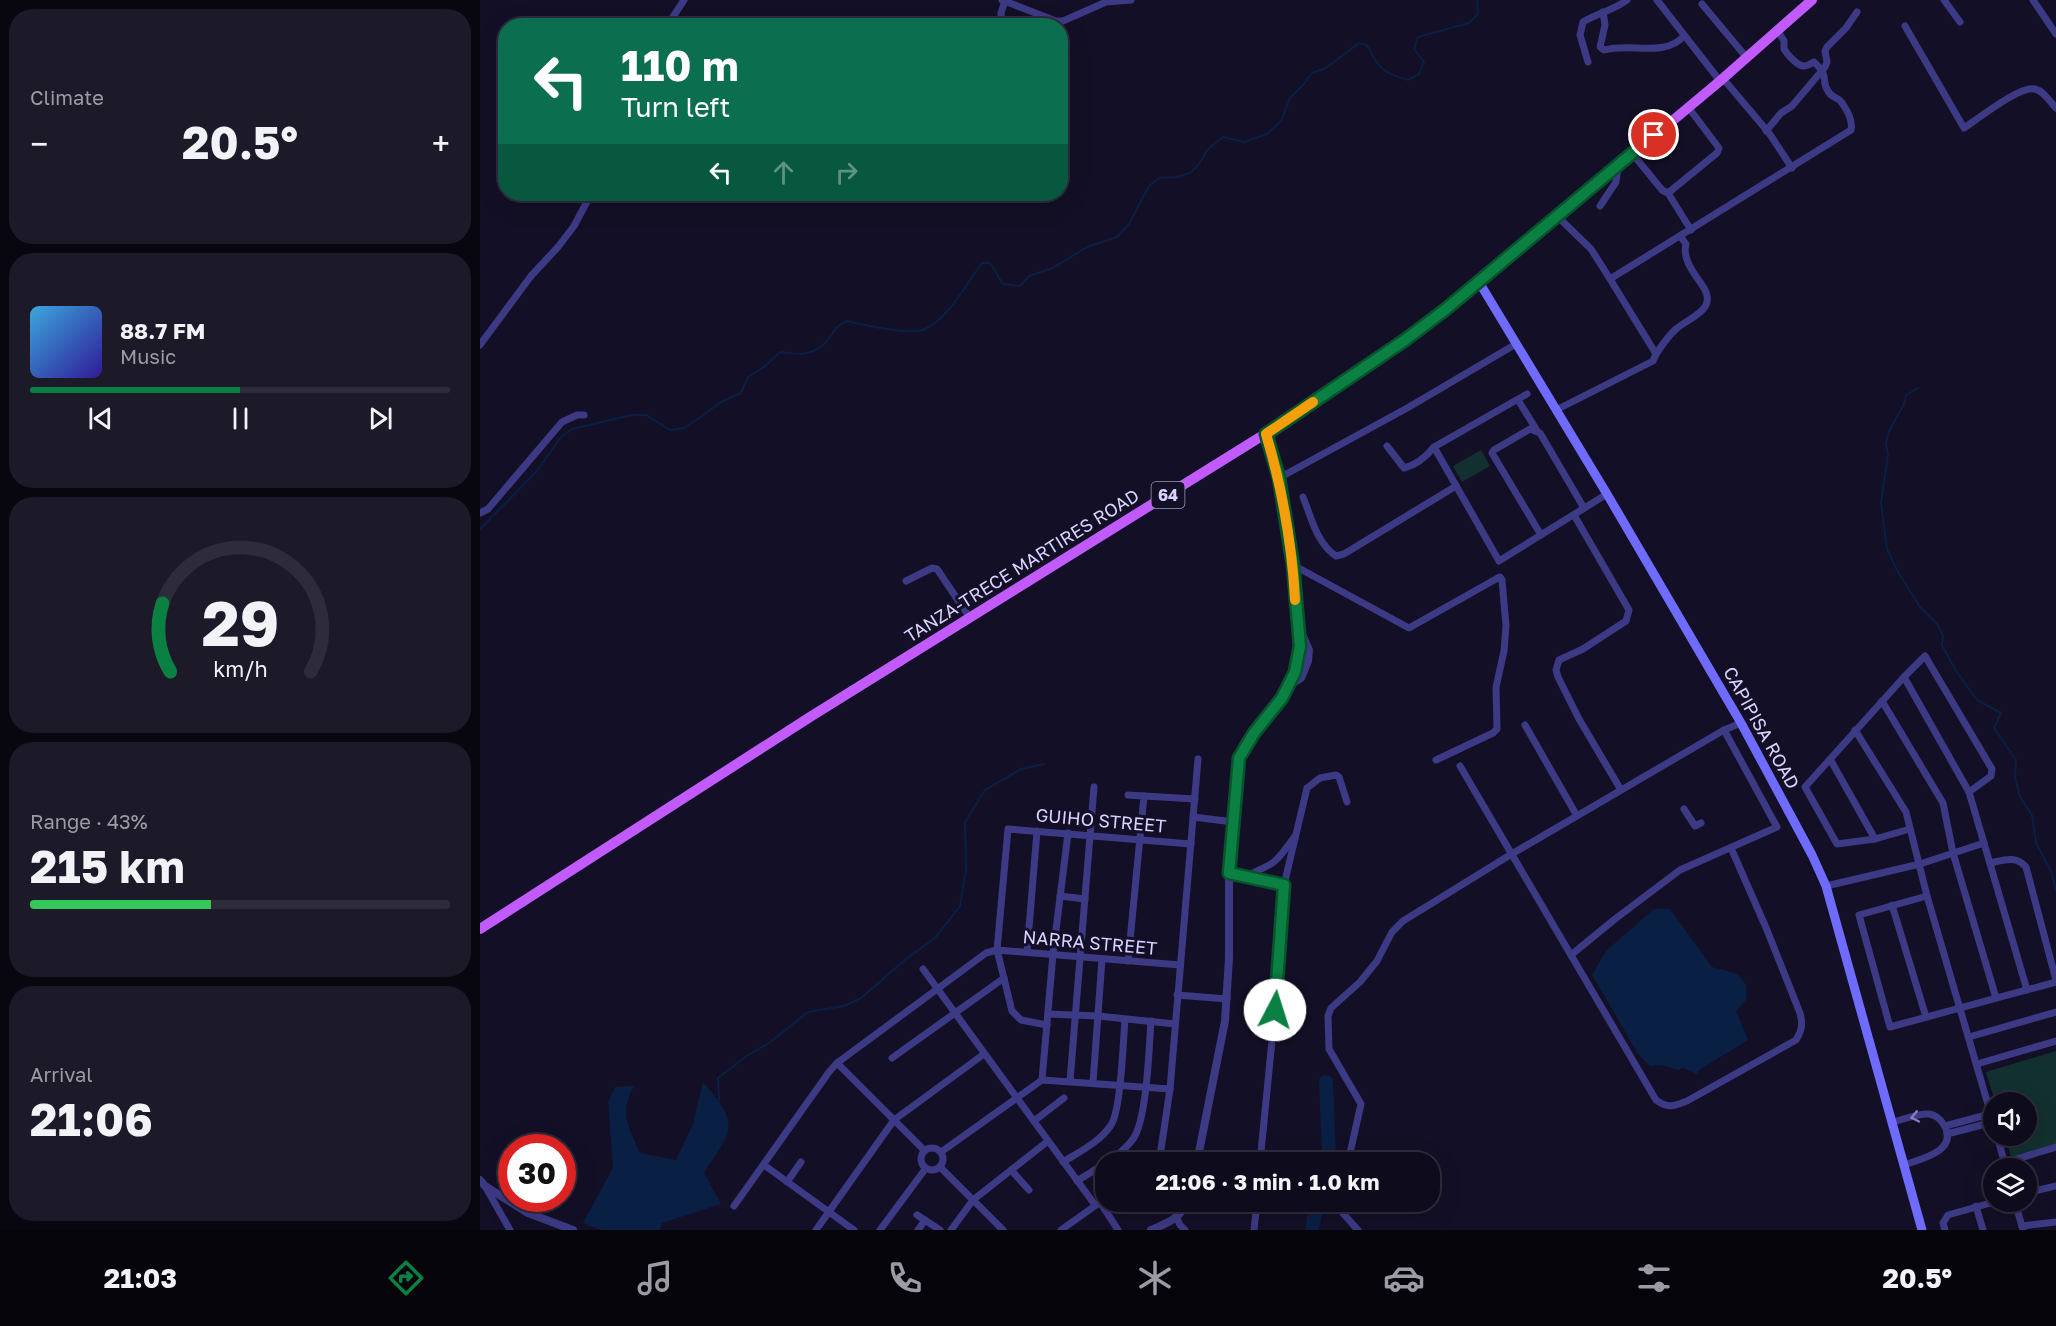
<!DOCTYPE html>
<meta charset="utf-8">
<style>
:root{--surface:#0e0b1c;--page:#1c1929;--text:#f1f3f6;--muted:#9b9ba3;--line:#2e2b3b;--accent:#0b8043}
body{margin:0;font-family:"Golos Text",sans-serif;background:var(--page);color:var(--text);height:100vh;display:flex;flex-direction:column;font-size:22px;white-space:nowrap}
*{box-sizing:border-box;margin:0}
p{font-size:20px;color:var(--muted)}
.icon{flex:none;width:33px;height:33px;fill:none;stroke:currentColor;stroke-width:2;stroke-linecap:round;stroke-linejoin:round}
.map{position:relative;flex:1;overflow:hidden}
.side{display:flex;flex-direction:column;gap:9px;padding:9px;background:#08060f;width:480px}
.side>*{flex:none}
.top-card{position:absolute;left:18px;top:18px;width:570px;height:183px;border-radius:24px;box-shadow:0 6px 24px #0002,0 0 0 2px var(--line);background:#0b6e4f;color:#fff;overflow:hidden}
.tools{position:absolute;left:1503px;top:1092px;display:grid;gap:12px}
.tools a{display:grid;place-items:center;width:54px;height:54px;border-radius:50%;background:var(--surface);box-shadow:0 6px 24px #0002,0 0 0 2px var(--line);font-size:30px}
.speed{position:absolute;left:18px;top:1134px;display:flex;gap:12px;font-size:30px;font-weight:700;text-align:center}
.speed>*{display:grid;place-content:center;width:78px;height:78px;border-radius:50%;background:var(--surface);box-shadow:0 6px 24px #0002,0 0 0 2px var(--line);line-height:1}
.speed .limit{border:9px solid #d22;background:#fff;color:#111}
.pin{position:absolute;display:grid;place-items:center;width:51px;height:51px;color:#fff;margin:-26px;border:3px solid #fff;border-radius:50%;box-shadow:0 2px 6px #0007}
.me{position:absolute;width:66px;margin:-33px;rotate:5deg;stroke-linejoin:round;filter:drop-shadow(0 0 4px #0008)}
.turn{display:flex;align-items:center;gap:21px;height:126px;padding:0 24px;font-size:27px}
.turn .icon{width:78px;height:78px;stroke-width:2.5}
.turn b{display:block;font-size:42px;line-height:51px}
.lanes{display:flex;align-items:center;height:57px;padding:0 24px;background:#0003;justify-content:center;gap:30px;direction:ltr}
.lanes .off{opacity:.35}
.big{font-size:45px;font-weight:700;line-height:1.1}
.side .tile{flex:1;display:flex;flex-direction:column;justify-content:center;gap:9px;min-width:0;padding:0 21px;border-radius:24px;background:var(--page)}
.side .dial{align-items:center;gap:0}
.dial svg{height:156px;overflow:visible;fill:none;stroke:var(--line);stroke-width:7;stroke-linecap:round;text-anchor:middle}
.dial text{fill:var(--text);stroke:none}
.song{display:flex;align-items:center;gap:18px}
.cover{width:72px;height:72px;border-radius:9px;background:linear-gradient(135deg,hsl(200 70% 55%),hsl(250 70% 35%))}
.played{height:6px;border-radius:3px;background:linear-gradient(90deg,var(--accent) 50%,var(--line) 50%)}
.keys{display:flex;justify-content:space-around;direction:ltr}
.heat{display:flex;justify-content:space-between;align-items:center;font-size:33px;direction:ltr}
.charge{height:9px;border-radius:4px;background:linear-gradient(90deg,#34c759 43%,var(--line) 0)}
.trip{position:absolute;left:615px;top:1152px;width:345px;height:60px;border-radius:24px;background:var(--surface);box-shadow:0 6px 24px #0002,0 0 0 2px var(--line);font-weight:700;line-height:60px;text-align:center}
.menu{display:flex;height:96px;justify-content:space-around;align-items:center;background:#06040b;color:var(--muted)}
.menu .icon{width:42px;height:42px}
.menu .on{color:var(--accent)}
.menu b{font-size:27px;color:var(--text)}
main{display:flex;flex:1;min-height:0}
.map>svg:first-child{display:block}
.green{fill:#12302f}
.water{fill:#0a1f44}
.lines{fill:none;stroke-linecap:round;stroke-linejoin:round}
.stream{stroke:#0a1f44;stroke-width:2}
.river{stroke:#0a1f44;stroke-width:14}
.minor{stroke:#3d3a85;stroke-width:7}
.tertiary{stroke:#3d3a85;stroke-width:8}
.secondary{stroke:#6f6bff;stroke-width:9}
.primary{stroke:#c25bff;stroke-width:10}
.oneway{stroke:#837fbc}
.route-casing{stroke:#07532c;stroke-width:15}
.route{stroke:#0b8043;stroke-width:10}
.slow{stroke:#f59e0b;stroke-width:10}
.labels{text-anchor:middle;stroke-width:6;stroke-linejoin:round;paint-order:stroke}
.shield{fill:#130f26;stroke:#9e99be;stroke-width:1.5}
.shield-label{font-size:16px;font-weight:bold;fill:#d9d4ff}
.street-label{font-size:18px;fill:#d9d4ff;stroke:#130f26}
</style>
<main>
<section class="side">
<div class="tile"><p>Climate</p>
<div class="heat"><a>−</a><b class="big">20.5°</b><a>+</a></div>
</div>
<div class="tile">
<div class="song"><i class="cover"></i><div><b>88.7 FM</b><p>Music</p></div></div>
<div class="played"></div>
<div class="keys"><svg class="icon" aria-label="previous" viewBox="0 0 24 24"><path d="M18 5L8 12l10 7zM5 5v14"/></svg><svg class="icon" aria-label="pause" viewBox="0 0 24 24"><path d="M8 5v14M16 5v14"/></svg><svg class="icon" aria-label="next" viewBox="0 0 24 24"><path d="M6 5l10 7-10 7zM19 5v14"/></svg></div>
</div>
<div class="tile dial"><svg viewBox="0 0 100 80">
<path d="M14 69A42 42 0 1 1 86 69"/>
<path d="M14 69A42 42 0 0 1 10 34" stroke="#0b8043"/>
<text x="50" y="56" font-size="32" font-weight="700">29</text>
<text x="50" y="72" font-size="11">km/h</text>
</svg></div>
<div class="tile"><p>Range · 43%</p><b class="big">215 km</b><div class="charge"></div></div>
<div class="tile"><p>Arrival</p><b class="big">21:06</b></div>
</section>
<div class="map">
<svg width="1576" height="1230" viewBox="0 0 1576 1230">
<rect width="100%" height="100%" fill="#130f26"/>
<g class="green">
<path d="M1001,450L1010,466L982,482L973,466Z"/>
<path d="M1576,1051V1145L1532,1160L1525,1136H1546V1102H1515L1506,1072Z"/>
</g>
<g class="water">
<path d="M1174,909H1190L1232,967L1258,974L1266,985V1000L1256,1011L1268,1040L1219,1070L1217,1074L1203,1068L1198,1070L1181,1065L1170,1066L1158,1054L1112,975L1126,951Z"/>
<path d="M223,1082C260,1125 254,1128 224,1173L241,1204L182,1223L180,1230H121L103,1223L133,1168L128,1102L135,1087L154,1086C139,1114 148,1125 160,1153L196,1160L213,1124Z"/>
</g>
<g class="lines">
<g class="stream">
<path d="M1438,388L1426,395L1424,404L1409,431L1406,443L1408,454L1401,503L1407,549L1418,572L1440,607L1458,625L1463,636L1462,645L1476,671L1497,700L1521,713L1514,728L1536,760L1535,777L1540,797L1552,815L1556,843L1571,871L1576,890"/>
<path d="M0,529L56,472L81,437L92,429L152,415H166L190,430L205,428L241,402L261,393L268,377L285,366L300,352C319,355 337,356 349,338C354,331 358,324 367,321C384,325 430,336 445,329C470,317 486,284 502,263H510L523,284L540,286L549,276L573,268L607,247L637,237L649,224L669,186L679,178L697,177L710,173L719,164L728,149L743,137L764,142L787,134L801,121L810,98L823,85L832,73L846,68L879,43L887,45C898,68 903,73 928,80L939,74L944,62L934,49L938,37L989,23L998,14L997,0"/>
<path d="M239,1100L238,1078L268,1055L289,1043L328,1012L364,1006L381,998L426,959L455,938L480,906L486,870L485,822L505,790L541,769L564,764"/>
</g>
<g class="river">
<path d="M846,1082L849,1155L847,1162"/>
<path d="M832,1230L837,1202"/>
</g>
<g class="minor">
<path d="M522,0L576,21H583L626,2L651,0"/>
<path d="M1177,0L1240,81L1246,82L1289,133L1312,168"/>
<path d="M1464,0L1480,22"/>
<path d="M1553,0L1576,34"/>
<path d="M1222,4L1267,58"/>
<path d="M1123,12L1125,25L1120,47L1124,50C1151,42 1184,58 1204,36"/>
<path d="M187,26L204,0"/>
<path d="M522,26L521,13L525,1"/>
<path d="M1425,26L1484,128C1498,119 1540,85 1555,89C1564,91 1570,102 1576,108"/>
<path d="M1108,62L1100,35L1103,22C1118,13 1134,10 1147,0"/>
<path d="M1286,131L1301,113L1312,106L1345,67L1347,62L1345,51L1347,47L1366,28L1377,12"/>
<path d="M1152,153L1182,190L1188,193L1211,230"/>
<path d="M1188,193L1237,153L1239,148L1208,107"/>
<path d="M1120,206L1136,182L1138,167"/>
<path d="M1077,216L1111,249L1130,279"/>
<path d="M0,345L51,276L78,247L94,226L111,194"/>
<path d="M1176,354C1182,345 1188,336 1196,329C1212,316 1239,309 1222,285C1214,273 1202,259 1206,244L1200,236"/>
<path d="M1038,400L1056,429"/>
<path d="M1076,410L1173,361L1176,354L1130,279L1371,130C1373,121 1367,110 1362,103C1359,97 1351,98 1348,91C1340,79 1351,78 1334,62C1330,64 1327,66 1324,66C1317,66 1307,54 1304,49V41L1298,31"/>
<path d="M907,446L924,468C936,465 946,457 954,447L1047,394"/>
<path d="M954,447L1019,561L1127,494"/>
<path d="M799,478L929,407L1036,344"/>
<path d="M823,497C831,517 837,544 856,556L864,554L976,486"/>
<path d="M0,513L8,509L82,422L97,415H104"/>
<path d="M1094,515L1149,610L1146,621L1103,649L1079,660L1076,670L1078,677L1099,719L1141,790"/>
<path d="M1061,535L1012,453L1014,450L1050,429L1060,433L1104,508"/>
<path d="M813,565L929,628L1016,579L1020,577L1022,580L1026,626L1024,651L1016,687L1017,729L1013,733L956,760"/>
<path d="M426,581L452,568L457,569L490,618"/>
<path d="M1424,677L1489,792L1547,990"/>
<path d="M806,687C817,668 820,652 818,630"/>
<path d="M1402,701L1463,803L1473,853L1516,998"/>
<path d="M1045,725L1097,816"/>
<path d="M1375,730L1426,812L1447,896L1514,1125"/>
<path d="M1350,759L1395,839"/>
<path d="M980,766L1176,1100C1188,1109 1194,1106 1207,1101L1316,1040C1322,1030 1323,1024 1320,1013L1287,930L1251,848"/>
<path d="M664,796L715,799"/>
<path d="M1204,809L1215,826L1221,823"/>
<path d="M713,817L754,822"/>
<path d="M1430,829L1395,839L1357,844L1325,787L1424,677L1445,656L1512,769L1511,776L1489,792"/>
<path d="M1510,863C1524,860 1536,855 1546,867L1576,980"/>
<path d="M749,873L804,885"/>
<path d="M765,876C795,864 796,863 815,836"/>
<path d="M1346,886L1440,864L1504,843"/>
<path d="M580,896L605,899"/>
<path d="M1447,896L1379,915L1410,1027L1576,982"/>
<path d="M1412,905L1446,1017"/>
<path d="M547,952L557,831"/>
<path d="M1091,955L1135,919L1200,870L1297,827L1244,730"/>
<path d="M648,961L664,796L648,795"/>
<path d="M443,969L615,1205"/>
<path d="M697,995L747,999"/>
<path d="M568,1014L618,1016L695,1024"/>
<path d="M567,1025L541,1020L532,1011L517,950L700,965"/>
<path d="M1489,1037L1576,1012"/>
<path d="M412,1058L524,978"/>
<path d="M357,1063L444,1150"/>
<path d="M1497,1064L1576,1041"/>
<path d="M562,1080L573,954L588,833"/>
<path d="M590,1081L614,787"/>
<path d="M613,1083L622,959"/>
<path d="M554,1121L584,1098"/>
<path d="M1412,1122C1423,1120 1438,1113 1449,1114C1456,1115 1461,1120 1464,1125C1479,1151 1441,1159 1424,1165"/>
<path d="M1465,1126L1510,1114"/>
<path d="M1467,1134L1513,1122"/>
<path d="M1517,1136L1526,1168"/>
<circle cx="452" cy="1159" r="11"/>
<path d="M461,1152L562,1080L690,1089"/>
<path d="M583,1162C599,1152 620,1142 631,1125C641,1110 643,1042 645,1020"/>
<path d="M675,1162L680,1156L690,1089L718,759"/>
<path d="M780,1162L795,1010L804,885L827,788L840,778L856,775L859,777L867,802"/>
<path d="M868,1162L881,1104L849,1049L848,1016L851,1008L880,982L897,961L912,932L923,921L1030,855L1244,730L1261,723"/>
<path d="M1524,1163L1576,1147"/>
<path d="M284,1165L374,1230"/>
<path d="M460,1167L523,1230"/>
<path d="M531,1170L549,1190"/>
<path d="M597,1181C614,1170 642,1155 653,1139C667,1120 669,1047 671,1021"/>
<path d="M307,1182L321,1162"/>
<path d="M5,1186L30,1230"/>
<path d="M1546,1193L1576,1186"/>
<path d="M620,1202L638,1230"/>
<path d="M860,1202L861,1211L878,1230"/>
<path d="M1535,1202L1543,1230"/>
<path d="M254,1206L349,1072L357,1063L506,953L517,950L528,829L711,844"/>
<path d="M1496,1206L1503,1230"/>
<path d="M437,1215L460,1230"/>
<path d="M697,1218L700,1225L705,1230"/>
<path d="M1542,1226L1576,1222"/>
<path d="M336,1230L414,1120L504,1054"/>
<path d="M400,1230L446,1168"/>
<path d="M438,1230L445,1220"/>
<path d="M471,1230L493,1200L568,1141"/>
<path d="M581,1230L626,1198"/>
<path d="M774,1230L777,1202"/>
<path d="M1465,1230L1463,1223L1468,1215L1514,1202"/>
</g>
<g class="tertiary">
<path d="M717,1162L745,1021L749,958V873L759,758L775,733L799,703L806,687L821,678L828,661L829,650L817,622L813,565L799,478L786,434"/>
<path d="M0,1180L5,1186L48,1213L93,1230"/>
<path d="M671,1230C687,1223 700,1219 707,1202"/>
</g>
<path class="secondary" d="M999,282L1127,494L1261,723L1332,855L1346,886L1442,1230"/>
<path class="primary" d="M0,929L330,717L801,424L925,340L995,286L1240,81L1332,0"/>
</g>
<defs><path id="oneway-chevron" d="M-2-3.5L2.5 0L-2 3.5" fill="none" stroke-width="1.6" stroke-linecap="round" stroke-linejoin="round" transform="scale(1.5)"/></defs>
<use class="oneway" href="#oneway-chevron" transform="translate(1435 1117) rotate(168)"/>
<g class="lines">
<g class="route-casing">
<path id="route" d="M795,1010L804,885L749,873L759,758L774,733L802,698L815,672L820,646L813,565L799,478L786,434L925,340L966,309L1174,135"/>
</g>
<use href="#route" class="route"/>
<path class="slow" d="M815,600C812,544 802,488 786,434L833,402"/>
</g>
<g class="labels">
<rect class="shield" x="671.5" y="482" width="33" height="26" rx="4.5"/>
<g class="shield-label">
<text x="688" y="501">64</text>
</g>
<g class="street-label">
<text transform="translate(542 566) rotate(-32)" y="6">TANZA-TRECE MARTIRES ROAD</text>
<text transform="translate(1281 728) rotate(61)" y="6">CAPIPISA ROAD</text>
<text transform="translate(621 821) rotate(5)" y="6">GUIHO STREET</text>
<text transform="translate(610 943) rotate(5)" y="6">NARRA STREET</text>
</g>
</g>
</svg>
<div class="tools">
<a><svg class="icon" aria-label="sound" viewBox="0 0 24 24"><path d="M4 9h4l5-4v14l-5-4H4zM17 9q2 3 0 6"/></svg></a>
<a><svg class="icon" aria-label="layers" viewBox="0 0 24 24"><path d="M12 4l9 5-9 5-9-5zM3 14l9 5 9-5"/></svg></a>
</div>
<div class="speed"><div class="limit">30</div></div>
<div class="pin" style="left:1174px;top:135px;background:#d93025"><svg class="icon" aria-label="arrive" viewBox="0 0 24 24"><path d="M6 21V4h12l-3 4 3 4H6"/></svg></div>
<svg class="me" style="left:795px;top:1010px" viewBox="-20 -20 40 40"><circle r="19" fill="#fff"/><path d="M0-13L10 11 0 6-10 11z" fill="#0b8043"/></svg>
<div class="trip">21:06 · 3 min · 1.0 km</div>
<div class="top-card">
<div class="turn"><svg class="icon" aria-label="left" viewBox="0 0 24 24"><path d="M17 20v-9H6M10 6l-5 5 5 5"/></svg><div><b>110 m</b>Turn left</div></div>
<div class="lanes"><svg class="icon" aria-label="left" viewBox="0 0 24 24"><path d="M17 20v-9H6M10 6l-5 5 5 5"/></svg><svg class="icon off" aria-label="ahead" viewBox="0 0 24 24"><path d="M12 20V5M6 11l6-6 6 6"/></svg><svg class="icon off" aria-label="right" viewBox="0 0 24 24"><path d="M7 20v-9h11M14 6l5 5-5 5"/></svg></div>
</div>
</div>
</main>
<nav class="menu">
<b>21:03</b>
<svg class="icon on" aria-label="directions" viewBox="0 0 24 24"><path d="M12 3l9 9-9 9-9-9zM9 14v-3h6M13 9l2 2-2 2"/></svg>
<svg class="icon" aria-label="music" viewBox="0 0 24 24"><path d="M9 18V5l10-2v13"/><circle cx="6" cy="18" r="3"/><circle cx="16" cy="16" r="3"/></svg>
<svg class="icon" aria-label="phone" viewBox="0 0 24 24"><path d="M5 4h4l2 5-3 2q2 4 5 5l2-3 5 2v4C11 20 4 13 5 4z"/></svg>
<svg class="icon" aria-label="climate" viewBox="0 0 24 24"><path d="M12 3v18M4 7l16 10M4 17L20 7"/></svg>
<svg class="icon" aria-label="car" viewBox="0 0 24 24"><path d="M5 17H2v-5l4-1 3-4h7l3 4 3 1v5h-3M9 17h6M6 11h13"/><circle cx="7" cy="17" r="2"/><circle cx="17" cy="17" r="2"/></svg>
<svg class="icon" aria-label="filters" viewBox="0 0 24 24"><path d="M4 7h16M4 17h16"/><circle cx="9" cy="7" r="2"/><circle cx="15" cy="17" r="2"/></svg>
<b>20.5°</b>
</nav>
